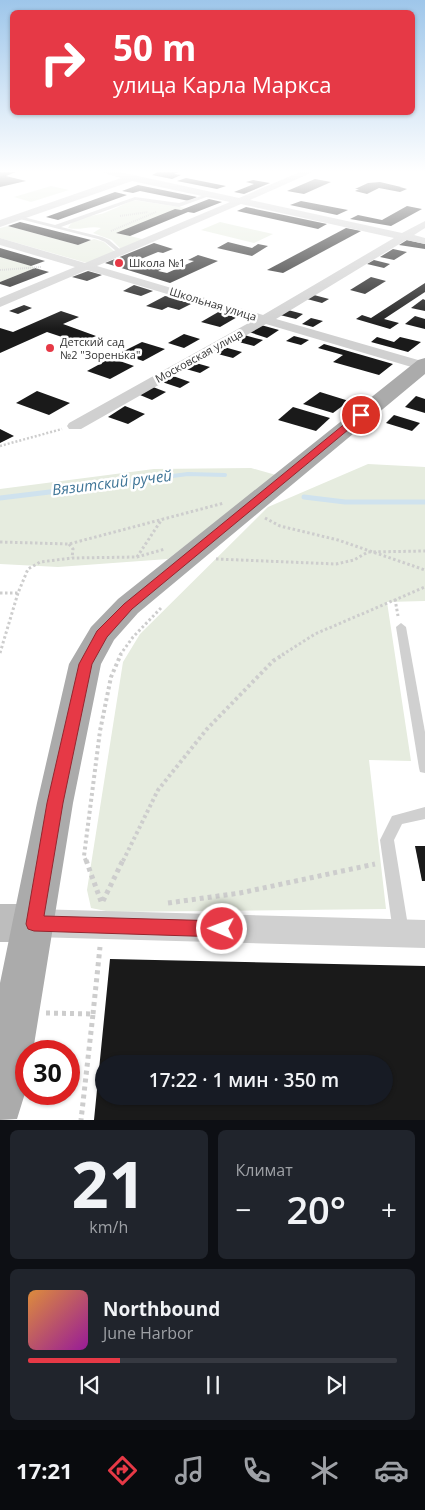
<!DOCTYPE html>
<html lang="ru">
<meta charset="utf-8">
<style>
:root{--surface:#171b24;--page:#20242c;--text:#f1f3f6;--muted:#9ea1a6;--line:#363941;--accent:#e63946}
body{margin:0;font-family:"Open Sans",sans-serif;background:var(--page);color:var(--text);height:100vh;display:flex;flex-direction:column;font-size:19px;white-space:nowrap}
*{box-sizing:border-box;margin:0}
p{font-size:16px;color:var(--muted)}
.icon{flex:none;width:28px;height:28px;fill:none;stroke:currentColor;stroke-width:2;stroke-linecap:round;stroke-linejoin:round}
.map{position:relative;height:1120px;overflow:hidden}
.details{display:flex;flex-direction:column;gap:10px;padding:10px;background:#0d0f14;flex:1}
.details>*{flex:none}
.top-card{position:absolute;left:10px;top:10px;width:405px;height:105px;border-radius:8px;box-shadow:0 1px 4px #0004;background:#e63946;color:#fff;overflow:hidden}
.speed{position:absolute;left:15px;top:1040px;display:flex;gap:10px;font-size:25px;font-weight:700;text-align:center}
.speed>*{display:grid;place-content:center;width:65px;height:65px;border-radius:50%;background:var(--surface);box-shadow:0 1px 4px #0004;line-height:1}
.speed .limit{border:8px solid #d22;background:#fff;color:#111}
.pin{position:absolute;display:grid;place-items:center;width:42px;height:42px;color:#fff;margin:-21px;border:2px solid #fff;border-radius:50%;box-shadow:0 1px 5px #0007}
.me{position:absolute;width:55px;margin:-28px;rotate:271deg;stroke-linejoin:round;filter:drop-shadow(0 0 4px #0008)}
.turn{display:flex;align-items:center;gap:18px;height:105px;padding:0 20px;font-size:22px}
.turn .icon{width:65px;height:65px;stroke-width:2.5}
.turn b{display:block;font-size:35px;line-height:42px}
.big{font-size:38px;font-weight:600;line-height:1.1}
.details .card{flex:1;display:flex;flex-direction:column;justify-content:center;gap:8px;min-width:0;padding:0 18px;border-radius:8px;background:var(--page)}
.details .dial{align-items:center;gap:0}
.dial b{font-size:65px;line-height:1}
.song{display:flex;align-items:center;gap:15px}
.cover{width:60px;height:60px;border-radius:8px;background:linear-gradient(135deg,hsl(30 70% 55%),hsl(300 70% 35%))}
.played{height:5px;border-radius:2px;background:linear-gradient(90deg,var(--accent) 25%,var(--line) 25%)}
.keys{display:flex;justify-content:space-around;direction:ltr}
.heat{display:flex;justify-content:space-between;align-items:center;font-size:28px;direction:ltr}
.details .tiles{flex:1;display:grid;gap:10px;grid-template-columns:1fr 1fr}
.card:last-child{grid-column:span 2}
.trip{position:absolute;left:95px;top:1055px;width:298px;height:50px;border-radius:25px;background:var(--surface);box-shadow:0 1px 4px #0004;font-weight:600;line-height:50px;text-align:center}
.menu{display:flex;height:80px;justify-content:space-around;align-items:center;background:#090b0e;color:var(--muted)}
.menu .icon{width:35px;height:35px}
.menu .active{color:var(--accent)}
.menu b{font-size:22px;color:var(--text)}
.map>svg:first-child{display:block}
.green{fill:#e6ecdf}
.lines{fill:none;stroke-linecap:round;stroke-linejoin:round}
.stream-far1{stroke:#cfe2ee;stroke-width:4}
.stream{stroke:#cfe2ee;stroke-width:5}
.building{fill:#1a1a1a;fill-rule:evenodd}
.path-far4{stroke:#cdcdcd;stroke-width:2;stroke-dasharray:1 1;stroke-linecap:butt}
.path-far3{stroke:#cdcdcd;stroke-width:2.5;stroke-dasharray:2 2;stroke-linecap:butt}
.path-far2{stroke:#cdcdcd;stroke-width:3;stroke-dasharray:2.5 2.5;stroke-linecap:butt}
.path-far1{stroke:#cdcdcd;stroke-width:4;stroke-dasharray:3 3;stroke-linecap:butt}
.path{stroke:#cdcdcd;stroke-width:5;stroke-dasharray:4 4;stroke-linecap:butt}
.lane{fill:#d0d0d0;fill-rule:evenodd}
.street{fill:#d0d0d0;fill-rule:evenodd}
.secondary{fill:#bdbdbd;fill-rule:evenodd}
.primary{fill:#ababab;fill-rule:evenodd}
.route{fill:#e63946;stroke:#96252e}
.poi-dot{fill:#e63946;stroke:#fff;stroke-width:2}
.labels{text-anchor:middle;stroke-width:5;stroke-linejoin:round;paint-order:stroke}
.far-poi-label{font-size:11px;fill:#333;stroke:#fff;text-anchor:start}
.far-street-label{font-size:11px;fill:#333;stroke:#fff}
.water-label{font-size:15px;font-style:italic;fill:#3f7597;stroke:#fff}
</style>
<div class="map">
<svg width="425" height="1120" viewBox="0 0 425 1120">
<rect width="100%" height="100%" fill="#fff"/>
<g class="green">
<path d="M51,186L69,190L31,202L14,197Z"/>
<path d="M133,200L186,208L118,233L146,240L121,249L112,240L93,233L101,228C90,225 80,231 68,228C74,216 93,217 104,213C114,209 125,204 133,200Z"/>
<path d="M220,222L273,234L254,243L201,230Z"/>
<path d="M8,226L78,245L94,239L104,242L115,252L87,263L0,238V228Z"/>
<path d="M0,257L31,266L35,268L0,282Z"/>
<path d="M368,464L425,467V601L387,602L411,761L369,760L386,909L111,912L91,908L87,890L123,662L140,634L268,507Z"/>
<path d="M251,468L276,475L168,559L58,567L0,564V489L154,469Z"/>
</g>
<g class="lines">
<path class="stream-far1" d="M56,491L188,474L225,475"/>
<g class="stream">
<path d="M304,497L345,502H425"/>
<path d="M0,498L66,490"/>
</g>
</g>
<g class="building">
<path d="M0,172H16L6,176L26,181L0,187Z"/>
<path d="M158,172H178L174,174L181,175L172,179L152,175Z"/>
<path d="M186,178L226,186L217,189L177,181Z"/>
<path d="M315,179L331,182L304,194L287,191Z"/>
<path d="M253,180L270,183L244,194L234,192L254,184L246,182Z"/>
<path d="M380,182L401,187H400L407,189L400,192L379,188L367,194L355,191L359,189H355L368,183Z"/>
<path d="M138,185L197,197L189,201L140,191L133,193L122,191Z"/>
<path d="M115,192L127,195L58,220L46,217Z"/>
<path d="M209,199L222,202L194,213L188,212L130,236L116,233L175,209L181,210Z"/>
<path d="M301,201L348,210L337,215L290,205Z"/>
<path d="M407,206L422,209L391,226L350,219L358,215L382,220Z"/>
<path d="M246,207L327,224L318,229L237,211Z"/>
<path d="M20,222L91,240L78,245L8,226Z"/>
<path d="M346,228L361,231L283,273L267,270Z"/>
<path d="M407,240L425,244V249L399,245Z"/>
<path d="M228,242L252,248L258,244L268,246L252,256L217,248Z"/>
<path d="M154,243L173,249L163,253L158,252L131,263L140,266L147,262L165,267L158,271L167,273L194,261L188,260L198,255L218,261L170,283L105,263Z"/>
<path d="M0,248L45,261L31,266L0,257Z"/>
<path d="M393,249L407,252L394,260L380,257Z"/>
<path d="M374,260L390,264L384,268L367,264Z"/>
<path d="M35,268L49,272L10,287L0,284V282Z"/>
<path d="M88,271L102,275L87,281L72,277Z"/>
<path d="M371,277L386,281L365,294L350,290Z"/>
<path d="M425,283V292L384,319L399,323L390,329L356,319L362,315L371,318Z"/>
<path d="M134,285L153,291L141,296L123,291Z"/>
<path d="M314,295L329,299L322,303L307,299Z"/>
<path d="M165,296L175,298L193,303L179,310L168,307L162,310L146,306Z"/>
<path d="M423,299L425,300V311L411,308Z"/>
<path d="M24,305L32,308L18,314L9,311Z"/>
<path d="M288,310L303,314L296,319L280,315Z"/>
<path d="M61,311L79,317L63,324L96,336L80,343L47,332L0,353V328L13,332Z"/>
<path d="M220,311L239,316L220,327L201,322Z"/>
<path d="M415,316L425,319V329L405,324Z"/>
<path d="M311,318L323,321L313,327L302,324Z"/>
<path d="M261,325L279,330L267,338L249,332Z"/>
<path d="M184,334L200,339L184,348L168,343Z"/>
<path d="M244,335L263,340L254,346L235,341Z"/>
<path d="M294,336L309,340L301,345L286,341Z"/>
<path d="M377,337L394,342L400,337L421,342L408,352L371,342Z"/>
<path d="M142,342L165,349L143,361L120,353Z"/>
<path d="M324,344L348,351L393,364L379,375L333,362L343,355L318,348Z"/>
<path d="M224,347L242,352L233,358L214,353Z"/>
<path d="M111,358L134,366L110,379L87,371Z"/>
<path d="M196,363L210,367L200,373L186,369Z"/>
<path d="M173,376L190,382L180,388L162,382Z"/>
<path d="M153,387L166,392L152,400L140,395Z"/>
<path d="M37,391L70,403L49,415L16,403Z"/>
<path d="M320,392L349,401L333,413L303,404Z"/>
<path d="M416,396L425,399V413L405,407Z"/>
<path d="M125,406L145,414L128,424L108,417Z"/>
<path d="M293,407L330,418L316,431L278,420Z"/>
<path d="M394,415L420,423L412,431L386,423Z"/>
<path d="M0,429L14,436L0,443Z"/>
<path d="M415,846H425V881H422Z"/>
<path d="M110,959L425,966V1120H94ZM104,1064H384V1096H104Z"/>
</g>
<g class="lines">
<g class="path-far4">
<path d="M120,216L148,212"/>
<path d="M111,231L156,212"/>
<path d="M0,270L41,267"/>
</g>
<path class="path-far3" d="M0,446L62,429"/>
<g class="path-far2">
<path d="M265,518L280,526L338,540L425,570"/>
<path d="M0,542L69,544L224,503"/>
<path d="M69,544L73,549L72,558"/>
<path d="M137,557L162,519"/>
<path d="M216,559L336,564L354,560L368,552L425,551"/>
<path d="M0,593H18L28,569L40,562L72,558L137,557L165,549"/>
<path d="M395,599L398,616"/>
<path d="M0,653L18,593"/>
<path d="M120,655L133,637L161,608"/>
<path d="M282,655L315,634L425,587"/>
</g>
<g class="path-far1">
<path d="M86,861L84,856L100,731L111,677L121,654"/>
<path d="M123,861L158,790L207,729L273,661L284,654"/>
</g>
<g class="path">
<path d="M86,860L102,904"/>
<path d="M103,901L123,860"/>
<path d="M168,903L240,893L375,864"/>
<path d="M46,1013L93,1014L81,1120"/>
<path d="M93,1014L100,947"/>
</g>
<g class="lane">
<path d="M208,194L212,195L179,207L135,200L61,227L102,237L109,240L123,252V254L121,255L105,242L98,239L16,218L19,216L55,225L135,197L179,203Z"/>
<path d="M401,623L406,627L425,732V773L420,772L419,768L396,627Z"/>
<path d="M425,807V819L402,824L394,840L409,932L406,937L401,939L396,937L393,932L380,840L392,816Z"/>
</g>
<g class="street">
<path d="M101,172H120L239,198L300,172H313L250,200L402,233L425,221V228L414,235L425,238V244L406,240L276,319L425,362V371L266,324L81,429H69L67,426L69,423L254,320L87,270L0,307V298L75,267L0,245V238L85,263L230,202L132,181L0,227V220L121,178ZM241,204L394,238L263,315L97,266Z"/>
<path d="M34,909L425,920V948L34,937L23,933L19,923L23,913Z"/>
</g>
<path class="secondary" d="M0,904H34L49,910L55,923L49,936L34,942H0Z"/>
<path class="primary" d="M425,358V374L138,613L114,640L101,664L73,803L33,1051H26V1090L17,1119L0,1120V983L37,803L69,664L91,627L118,599L418,360Z"/>
</g>
<linearGradient id="sky" x2="0" y2="1"><stop stop-color="#9ec6ea"/><stop offset="0.52" stop-color="#fff"/><stop offset="1" stop-color="#fff" stop-opacity="0"/></linearGradient>
<rect width="425" height="329" fill="url(#sky)"/>
<path class="route" d="M358,413L366,415L132,609L107,637L92,664L63,803L44,916L222,921L228,923L231,929L228,934L222,937L34,931L28,929L26,924L47,803L79,664L97,631L124,604Z"/>
<g class="poi-dot">
<circle cx="119" cy="263" r="5"/>
<circle cx="50" cy="348" r="5"/>
</g>
<g class="labels">
<g class="far-poi-label">
<text x="129" y="267">Школа №1</text>
<text x="60" y="346">Детский сад<tspan x="60" dy="13">№2 "Зоренька"</tspan></text>
</g>
<g class="far-street-label">
<text transform="translate(213 304) rotate(17)" y="4">Школьная улица</text>
<text transform="translate(199 356) rotate(-29)" y="4">Московская улица</text>
</g>
<g class="water-label">
<text transform="translate(112 483) rotate(-7)" y="5">Вязитский ручей</text>
</g>
</g>
</svg>
<div class="speed"><div class="limit">30</div></div>
<div class="pin" style="left:361px;top:415px;background:#d93025"><svg class="icon" aria-label="arrive" viewBox="0 0 24 24"><path d="M6 21V4h12l-3 4 3 4H6"/></svg></div>
<svg class="me" style="left:222px;top:929px" viewBox="-20 -20 40 40"><circle r="17" fill="#e63946" stroke="#fff" stroke-width="3"/><path d="M0-11L8 9 0 5-8 9z" fill="#fff"/></svg>
<div class="trip">17:22 · 1 мин · 350 m</div>
<div class="top-card">
<div class="turn"><svg class="icon" aria-label="right" viewBox="0 0 24 24"><path d="M7 20v-9h11M14 6l5 5-5 5"/></svg><div><b>50 m</b>улица Карла Маркса</div></div>
</div>
</div>
<section class="details">
<div class="tiles">
<div class="card dial"><b>21</b><p>km/h</p></div>
<div class="card"><p>Климат</p>
<div class="heat"><a>−</a><b class="big">20°</b><a>+</a></div>
</div>
<div class="card">
<div class="song"><i class="cover"></i><div><b>Northbound</b><p>June Harbor</p></div></div>
<div class="played"></div>
<div class="keys"><svg class="icon" aria-label="previous" viewBox="0 0 24 24"><path d="M18 5L8 12l10 7zM5 5v14"/></svg><svg class="icon" aria-label="pause" viewBox="0 0 24 24"><path d="M8 5v14M16 5v14"/></svg><svg class="icon" aria-label="next" viewBox="0 0 24 24"><path d="M6 5l10 7-10 7zM19 5v14"/></svg></div>
</div>
</div>
</section>
<nav class="menu">
<b>17:21</b>
<svg class="icon active" aria-label="directions" viewBox="0 0 24 24"><path d="M12 3l9 9-9 9-9-9zM9 14v-3h6M13 9l2 2-2 2"/></svg>
<svg class="icon" aria-label="music" viewBox="0 0 24 24"><path d="M9 18V5l10-2v13"/><circle cx="6" cy="18" r="3"/><circle cx="16" cy="16" r="3"/></svg>
<svg class="icon" aria-label="phone" viewBox="0 0 24 24"><path d="M5 4h4l2 5-3 2q2 4 5 5l2-3 5 2v4C11 20 4 13 5 4z"/></svg>
<svg class="icon" aria-label="climate" viewBox="0 0 24 24"><path d="M12 3v18M4 7l16 10M4 17L20 7"/></svg>
<svg class="icon" aria-label="car" viewBox="0 0 24 24"><path d="M5 17H2v-5l4-1 3-4h7l3 4 3 1v5h-3M9 17h6M6 11h13"/><circle cx="7" cy="17" r="2"/><circle cx="17" cy="17" r="2"/></svg>
</nav>
